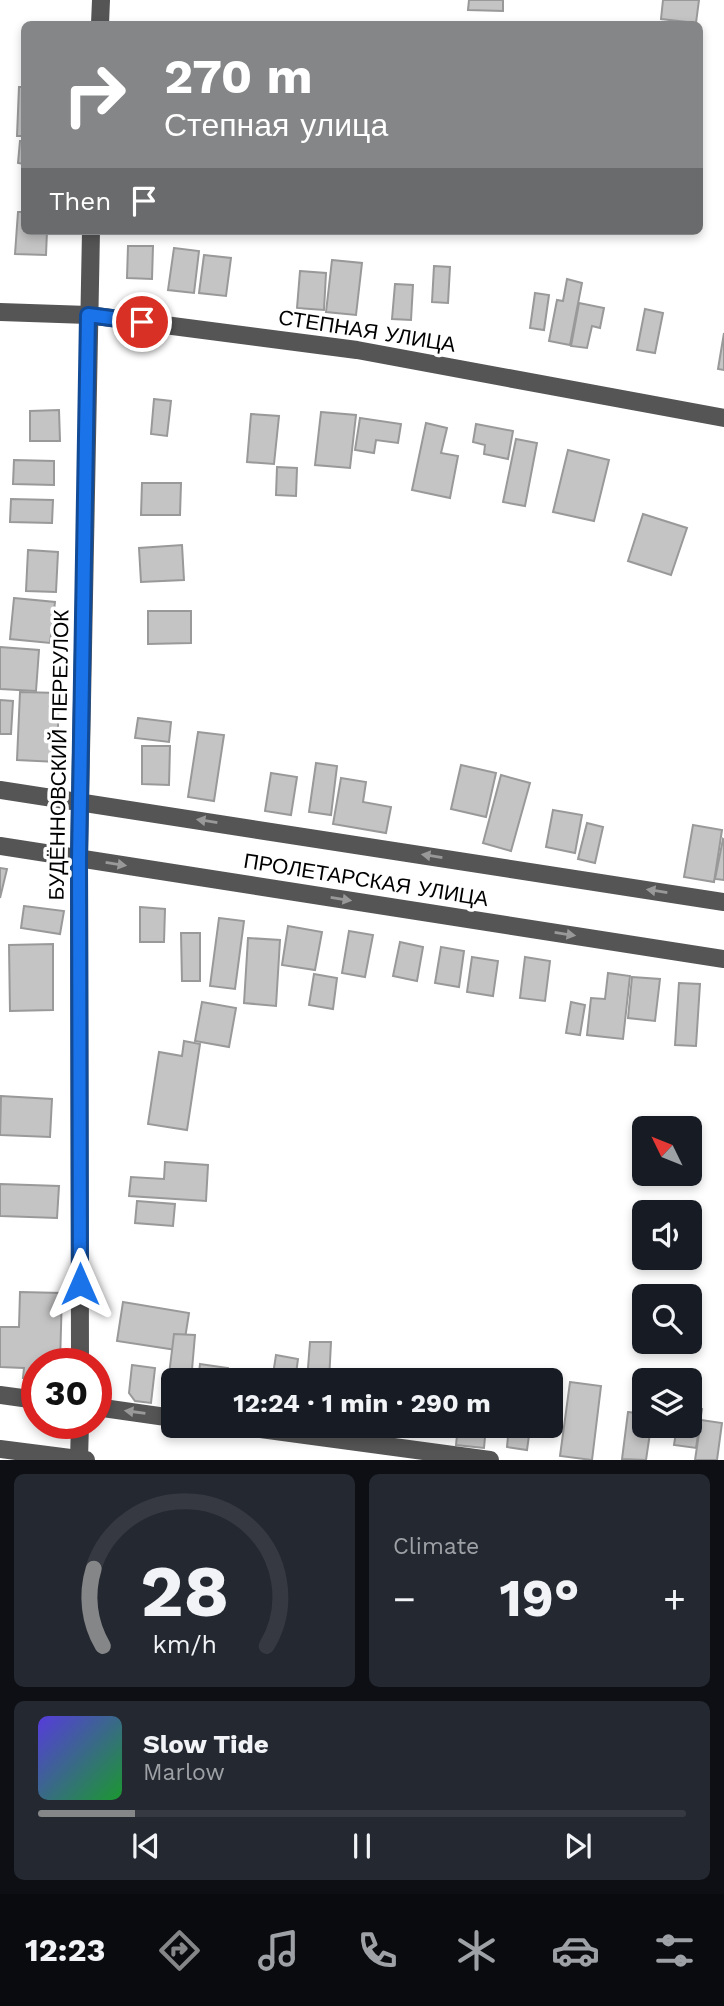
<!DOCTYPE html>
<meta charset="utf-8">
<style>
:root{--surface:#171b24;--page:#242831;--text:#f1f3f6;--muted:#9ea1a6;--line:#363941;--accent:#858687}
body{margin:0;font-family:"Work Sans",sans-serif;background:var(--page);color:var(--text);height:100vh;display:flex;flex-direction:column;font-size:26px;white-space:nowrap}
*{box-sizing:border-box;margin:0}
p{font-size:23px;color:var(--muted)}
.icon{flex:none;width:38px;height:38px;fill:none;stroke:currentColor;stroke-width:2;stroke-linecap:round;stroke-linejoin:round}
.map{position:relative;height:1460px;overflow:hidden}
.sheet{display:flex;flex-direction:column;gap:14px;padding:14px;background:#0d0f14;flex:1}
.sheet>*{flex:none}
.hud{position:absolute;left:21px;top:21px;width:682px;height:214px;border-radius:10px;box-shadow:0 4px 10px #0003;background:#858687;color:#fff;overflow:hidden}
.needle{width:46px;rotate:313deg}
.tools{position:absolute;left:632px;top:1116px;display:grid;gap:14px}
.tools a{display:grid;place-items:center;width:70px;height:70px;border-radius:10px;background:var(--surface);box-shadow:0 4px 10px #0003;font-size:35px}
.speed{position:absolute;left:21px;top:1348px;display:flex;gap:14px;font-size:35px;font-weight:700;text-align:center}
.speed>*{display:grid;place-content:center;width:91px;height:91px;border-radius:50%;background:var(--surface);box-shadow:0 4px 10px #0003;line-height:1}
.speed .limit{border:10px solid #d22;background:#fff;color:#111}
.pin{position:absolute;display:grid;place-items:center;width:60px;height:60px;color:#fff;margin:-30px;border:4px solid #fff;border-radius:50%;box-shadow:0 2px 7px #0007}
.me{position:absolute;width:77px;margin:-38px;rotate:0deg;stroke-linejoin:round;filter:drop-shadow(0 0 5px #0008)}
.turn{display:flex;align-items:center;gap:24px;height:147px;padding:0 28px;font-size:32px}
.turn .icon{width:91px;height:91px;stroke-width:2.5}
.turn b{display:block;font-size:49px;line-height:60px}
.then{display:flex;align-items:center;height:66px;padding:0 28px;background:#0003;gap:14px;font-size:26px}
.big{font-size:52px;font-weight:700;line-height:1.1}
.sheet .card{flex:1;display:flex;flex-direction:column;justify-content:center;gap:10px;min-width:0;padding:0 24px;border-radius:10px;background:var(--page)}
.sheet .dial{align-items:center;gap:0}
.dial svg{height:182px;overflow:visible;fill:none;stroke:var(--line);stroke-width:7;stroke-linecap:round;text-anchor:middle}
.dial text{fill:var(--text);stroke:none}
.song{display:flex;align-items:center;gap:21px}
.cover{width:84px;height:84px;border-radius:10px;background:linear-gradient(135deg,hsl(250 70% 55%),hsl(130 70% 35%))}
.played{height:7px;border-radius:4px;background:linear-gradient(90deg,var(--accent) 15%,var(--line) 15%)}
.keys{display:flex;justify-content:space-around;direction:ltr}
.heat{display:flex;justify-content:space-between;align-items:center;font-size:38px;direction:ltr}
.sheet .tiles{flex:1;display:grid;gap:14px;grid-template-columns:1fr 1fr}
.card:last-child{grid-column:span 2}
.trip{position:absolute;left:161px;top:1368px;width:402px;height:70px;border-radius:10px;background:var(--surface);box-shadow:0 4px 10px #0003;font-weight:700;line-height:70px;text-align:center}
.tabs{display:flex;height:112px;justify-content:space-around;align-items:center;background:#090b0e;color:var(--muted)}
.tabs .icon{width:49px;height:49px}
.tabs .active{color:var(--accent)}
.tabs b{font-size:32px;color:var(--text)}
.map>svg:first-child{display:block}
.building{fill:#c4c4c4;stroke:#999;stroke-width:2}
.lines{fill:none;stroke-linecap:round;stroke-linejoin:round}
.minor{stroke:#555;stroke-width:18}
.oneway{fill:#999}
.route-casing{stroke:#114b97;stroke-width:18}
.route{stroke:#1a73e8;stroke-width:12}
.labels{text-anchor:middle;stroke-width:7;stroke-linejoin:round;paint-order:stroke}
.street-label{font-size:21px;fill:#000;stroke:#fff}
</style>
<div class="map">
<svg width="724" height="1460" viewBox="0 0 724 1460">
<rect width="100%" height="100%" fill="#fff"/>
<g class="building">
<path d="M469,0H503V11L468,10Z"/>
<path d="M663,0H699L696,23L661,19Z"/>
<path d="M19,87H24V136H17Z"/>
<path d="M20,141H24V164L18,163Z"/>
<path d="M18,212H24V231H47L46,255L15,254Z"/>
<path d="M128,246H153L152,279L127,278Z"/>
<path d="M174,248L199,251L194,293L168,290Z"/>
<path d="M204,255L231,258L226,296L199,293Z"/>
<path d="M332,260L362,263L356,315L326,312Z"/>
<path d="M434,266L450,267L448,303L432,302Z"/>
<path d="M300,271L326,273L324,310L297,308Z"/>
<path d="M567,279L582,283L570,345L549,341L557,300L563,301Z"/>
<path d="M395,284L413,285L411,320L392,319Z"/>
<path d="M535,293L549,295L544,330L530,328Z"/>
<path d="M579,303L604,308L600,328L592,326L587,348L571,346Z"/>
<path d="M645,309L663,313L655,353L637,350Z"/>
<path d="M724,333V370L718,369Z"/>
<path d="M154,399L171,401L167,436L151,434Z"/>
<path d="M59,410L60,441H30V411Z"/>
<path d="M321,412L356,415L350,468L315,465Z"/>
<path d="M251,414L279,416L274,464L247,462Z"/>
<path d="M360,418L401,424L398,443L376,440L374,453L355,450Z"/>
<path d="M426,423L447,428L441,453L458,456L450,498L412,490Z"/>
<path d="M476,424L513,431L508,459L484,454L485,445L473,442Z"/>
<path d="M516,439L537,443L525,506L503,502Z"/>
<path d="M568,450L609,460L594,521L553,512Z"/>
<path d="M14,460L54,461V485L13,484Z"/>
<path d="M277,467L297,468L296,496L276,495Z"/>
<path d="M142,483H181L180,515H141Z"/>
<path d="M11,499L53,500L52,523L10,522Z"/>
<path d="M643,514L687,528L671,575L628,561Z"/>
<path d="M182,545L184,580L141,582L139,548Z"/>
<path d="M28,550L58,552L56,592L26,591Z"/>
<path d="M14,598L55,602L50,643L10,639Z"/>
<path d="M148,611H191V643L148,644Z"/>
<path d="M0,647L39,650L36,691L0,689Z"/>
<path d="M20,692L59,693L57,762L17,760Z"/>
<path d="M0,700L13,701L11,734H0Z"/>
<path d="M138,718L171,722L169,742L135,738Z"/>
<path d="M198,732L224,735L214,801L188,797Z"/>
<path d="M142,746H170L169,785L142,784Z"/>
<path d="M316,763L337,766L331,815L309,812Z"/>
<path d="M461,765L496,773L486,817L451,809Z"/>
<path d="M271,773L297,777L291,815L265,811Z"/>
<path d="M501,775L530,783L511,851L483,843Z"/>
<path d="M341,778L366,782L363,802L391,807L386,833L333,824Z"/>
<path d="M553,810L582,815L575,853L546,847Z"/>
<path d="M587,823L603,827L595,863L578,859Z"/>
<path d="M693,825L722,830L714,882L684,877Z"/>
<path d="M723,839L724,840V880L715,879Z"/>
<path d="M0,868L7,869L0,898Z"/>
<path d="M24,906L64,911L60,934L21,928Z"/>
<path d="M140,907L165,909L164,942H140Z"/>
<path d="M219,918L244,921L235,989L210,986Z"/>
<path d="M288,926L322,932L315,970L282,965Z"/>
<path d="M349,931L373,935L365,977L342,973Z"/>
<path d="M181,933H200V981H182Z"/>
<path d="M248,938L280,940L276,1006L244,1003Z"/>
<path d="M400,942L423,947L417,981L393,976Z"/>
<path d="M53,944V1010L10,1011L9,945Z"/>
<path d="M441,947L464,951L459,987L435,983Z"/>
<path d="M472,957L498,961L493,996L467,992Z"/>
<path d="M525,957L550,961L545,1001L520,998Z"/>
<path d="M608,973L630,976L623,1039L587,1035L591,998L605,999Z"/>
<path d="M314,974L337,978L333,1009L309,1005Z"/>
<path d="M632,977L660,979L655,1021L628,1018Z"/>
<path d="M679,983L700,984L696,1046L675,1045Z"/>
<path d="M202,1002L236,1008L229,1047L195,1041Z"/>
<path d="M571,1002L585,1005L580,1035L566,1033Z"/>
<path d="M184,1041L200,1044L187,1130L148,1124L159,1052L182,1056Z"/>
<path d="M1,1096L52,1099L50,1137L0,1135Z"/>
<path d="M165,1162L208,1165L206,1201L129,1196L131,1177L164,1179Z"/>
<path d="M0,1184L59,1186L57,1218L0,1216Z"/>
<path d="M137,1201L175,1204L173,1226L135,1223Z"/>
<path d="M20,1292L62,1293L60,1363H37V1378H23L24,1368L0,1367V1327H19Z"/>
<path d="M123,1302L189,1313L183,1351L117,1341Z"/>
<path d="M174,1334L195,1335L191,1381H173V1400L166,1399Z"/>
<path d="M310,1342H331L329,1381H307Z"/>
<path d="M276,1355L298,1359L295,1381H272Z"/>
<path d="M200,1364L228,1368L226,1381H198Z"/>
<path d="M132,1365L155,1368L151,1403L135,1401L129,1393Z"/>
<path d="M355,1370L374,1372L373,1381H354Z"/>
<path d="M241,1371L270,1375L269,1381H239Z"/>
<path d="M570,1382L601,1386L592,1460L560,1456Z"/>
<path d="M690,1407L702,1409L696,1448L674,1445L677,1426H690Z"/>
<path d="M628,1412L644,1414V1426H659L658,1434L650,1433L646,1460L622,1459Z"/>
<path d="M701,1420L722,1423L717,1460H695Z"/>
<path d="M375,1426H403L402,1433Z"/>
<path d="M458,1426H486L484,1448L456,1445Z"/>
<path d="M509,1426H551L550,1430L530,1428L527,1450L507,1447Z"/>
</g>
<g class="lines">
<g class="minor">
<path d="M100,24L101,0"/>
<path d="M0,312L88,315L357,350L724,418"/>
<path d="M0,790L724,902"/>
<path d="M0,846L724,959"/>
<path d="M80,1363L79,858L91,231"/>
<path d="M0,1395L37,1400"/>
<path d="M96,1407L173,1418"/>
<path d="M238,1426L490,1460"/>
<path d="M0,1449L86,1460"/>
<path d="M79,1460L80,1423"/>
</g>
</g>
<defs><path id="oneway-solid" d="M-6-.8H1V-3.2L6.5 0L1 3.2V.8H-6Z" transform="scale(1.75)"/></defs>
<g class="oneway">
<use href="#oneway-solid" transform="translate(207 821) rotate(-171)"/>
<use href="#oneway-solid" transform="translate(432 856) rotate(-171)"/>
<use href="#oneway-solid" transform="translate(116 864) rotate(9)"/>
<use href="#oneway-solid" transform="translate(657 891) rotate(-171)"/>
<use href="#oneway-solid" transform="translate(341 899) rotate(9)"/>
<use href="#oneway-solid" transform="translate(565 934) rotate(9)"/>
<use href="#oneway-solid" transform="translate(135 1412) rotate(-172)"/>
</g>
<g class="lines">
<g class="route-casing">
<path id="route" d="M80,1284L79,859L88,315L142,322"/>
</g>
<use href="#route" class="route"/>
</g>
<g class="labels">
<g class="street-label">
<text transform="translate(367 331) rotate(9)" y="7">СТЕПНАЯ УЛИЦА</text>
<text transform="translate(59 755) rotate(-89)" y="7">БУДЁННОВСКИЙ ПЕРЕУЛОК</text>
<text transform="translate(366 880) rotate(9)" y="7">ПРОЛЕТАРСКАЯ УЛИЦА</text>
</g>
</g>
</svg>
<div class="tools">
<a><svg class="needle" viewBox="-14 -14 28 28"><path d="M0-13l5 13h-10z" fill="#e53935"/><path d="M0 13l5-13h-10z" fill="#9ea1a6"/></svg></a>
<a><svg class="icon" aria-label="sound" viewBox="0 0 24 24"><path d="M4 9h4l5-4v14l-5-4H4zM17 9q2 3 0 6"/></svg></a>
<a><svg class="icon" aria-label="search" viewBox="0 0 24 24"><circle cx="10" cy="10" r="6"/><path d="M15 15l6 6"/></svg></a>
<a><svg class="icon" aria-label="layers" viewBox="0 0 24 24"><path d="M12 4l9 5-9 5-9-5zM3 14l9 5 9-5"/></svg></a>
</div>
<div class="speed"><div class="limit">30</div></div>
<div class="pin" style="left:142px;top:322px;background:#d93025"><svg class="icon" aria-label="arrive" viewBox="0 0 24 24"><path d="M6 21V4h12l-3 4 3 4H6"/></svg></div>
<svg class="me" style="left:80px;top:1284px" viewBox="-20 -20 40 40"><path d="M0-17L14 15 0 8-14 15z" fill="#1a73e8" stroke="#fff" stroke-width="4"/></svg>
<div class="trip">12:24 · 1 min · 290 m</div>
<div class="hud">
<div class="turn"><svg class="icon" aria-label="right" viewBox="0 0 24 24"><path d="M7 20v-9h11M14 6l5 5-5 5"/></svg><div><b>270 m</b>Степная улица</div></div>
<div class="then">Then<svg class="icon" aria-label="arrive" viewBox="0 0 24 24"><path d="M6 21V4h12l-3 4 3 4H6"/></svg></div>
</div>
</div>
<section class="sheet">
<div class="tiles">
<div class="card dial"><svg viewBox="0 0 100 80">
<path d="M14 69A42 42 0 1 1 86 69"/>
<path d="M14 69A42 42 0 0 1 10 35" stroke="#858687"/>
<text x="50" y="56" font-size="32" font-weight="700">28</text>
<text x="50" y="72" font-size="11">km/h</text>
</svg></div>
<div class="card"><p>Climate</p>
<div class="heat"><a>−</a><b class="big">19°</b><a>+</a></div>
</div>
<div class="card">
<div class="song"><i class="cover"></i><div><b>Slow Tide</b><p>Marlow</p></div></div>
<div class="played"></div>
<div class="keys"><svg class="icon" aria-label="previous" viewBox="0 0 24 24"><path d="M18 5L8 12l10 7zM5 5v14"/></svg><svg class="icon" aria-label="pause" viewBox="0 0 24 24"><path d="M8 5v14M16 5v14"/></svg><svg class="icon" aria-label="next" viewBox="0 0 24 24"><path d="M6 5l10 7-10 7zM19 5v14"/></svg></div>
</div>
</div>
</section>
<nav class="tabs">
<b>12:23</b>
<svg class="icon active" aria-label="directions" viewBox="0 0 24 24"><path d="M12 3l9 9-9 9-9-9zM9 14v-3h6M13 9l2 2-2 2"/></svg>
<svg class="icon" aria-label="music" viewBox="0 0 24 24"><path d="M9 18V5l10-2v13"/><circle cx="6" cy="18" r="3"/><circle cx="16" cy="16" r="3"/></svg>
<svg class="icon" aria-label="phone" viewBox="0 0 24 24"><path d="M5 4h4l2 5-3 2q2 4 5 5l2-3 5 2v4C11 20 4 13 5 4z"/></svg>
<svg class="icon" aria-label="climate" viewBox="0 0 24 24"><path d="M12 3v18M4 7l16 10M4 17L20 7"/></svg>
<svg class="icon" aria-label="car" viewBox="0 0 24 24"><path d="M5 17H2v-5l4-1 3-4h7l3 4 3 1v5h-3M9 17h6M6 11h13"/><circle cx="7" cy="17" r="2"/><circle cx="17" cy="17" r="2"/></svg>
<svg class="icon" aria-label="filters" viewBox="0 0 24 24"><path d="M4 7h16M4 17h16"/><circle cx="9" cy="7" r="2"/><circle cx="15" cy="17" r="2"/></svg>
</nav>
